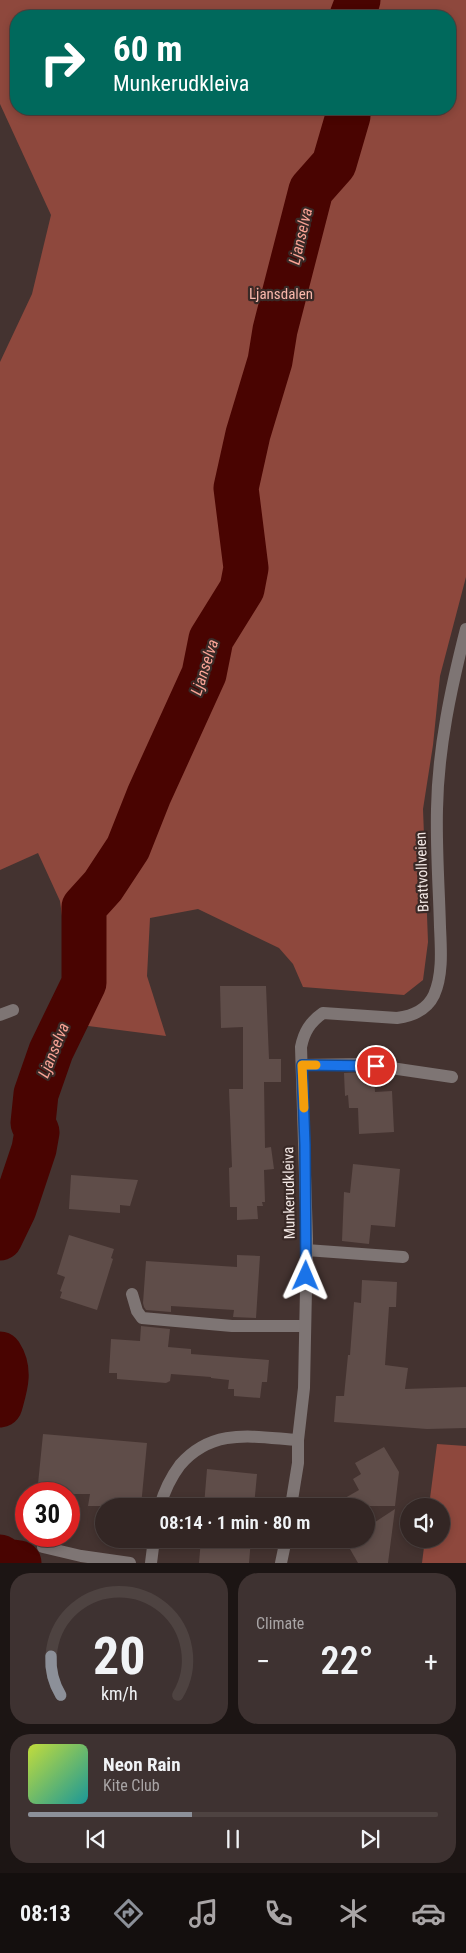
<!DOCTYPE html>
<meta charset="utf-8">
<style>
:root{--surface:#332624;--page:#3e3231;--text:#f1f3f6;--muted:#a9a5a6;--line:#4e4341;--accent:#8c9099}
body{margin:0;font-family:"Roboto Condensed",sans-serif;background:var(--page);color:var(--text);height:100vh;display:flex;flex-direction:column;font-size:19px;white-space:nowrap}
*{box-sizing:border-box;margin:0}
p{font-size:16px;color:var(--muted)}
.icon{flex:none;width:28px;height:28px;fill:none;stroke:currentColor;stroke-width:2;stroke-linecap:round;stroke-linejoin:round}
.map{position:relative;height:1563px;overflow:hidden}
.details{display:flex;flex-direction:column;gap:10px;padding:10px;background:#1c1514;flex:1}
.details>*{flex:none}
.banner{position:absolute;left:10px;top:10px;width:446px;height:105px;border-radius:20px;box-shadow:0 2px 8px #0003,0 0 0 1px var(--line);background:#00695c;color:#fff;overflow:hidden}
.tools{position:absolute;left:400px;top:1498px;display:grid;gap:10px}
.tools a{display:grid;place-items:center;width:50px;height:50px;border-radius:50%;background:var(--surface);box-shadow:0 2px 8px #0003,0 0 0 1px var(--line);font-size:25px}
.speed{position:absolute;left:15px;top:1482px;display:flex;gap:10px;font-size:25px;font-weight:700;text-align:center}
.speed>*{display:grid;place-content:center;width:65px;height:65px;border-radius:50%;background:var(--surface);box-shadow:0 2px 8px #0003,0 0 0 1px var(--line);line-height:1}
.speed .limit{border:8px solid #d22;background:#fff;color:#111}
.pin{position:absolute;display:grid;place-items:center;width:42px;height:42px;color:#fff;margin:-21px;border:2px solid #fff;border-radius:50%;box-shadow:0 1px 5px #0007}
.me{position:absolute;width:55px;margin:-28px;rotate:1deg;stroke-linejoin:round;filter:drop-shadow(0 0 4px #0008)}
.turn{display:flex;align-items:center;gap:18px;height:105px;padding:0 20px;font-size:22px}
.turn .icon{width:65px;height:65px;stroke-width:2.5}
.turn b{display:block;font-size:35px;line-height:42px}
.big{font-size:38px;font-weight:600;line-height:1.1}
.details .tile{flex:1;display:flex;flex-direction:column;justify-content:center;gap:8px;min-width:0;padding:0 18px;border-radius:20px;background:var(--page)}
.details .dial{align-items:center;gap:0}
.dial svg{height:130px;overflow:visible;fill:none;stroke:var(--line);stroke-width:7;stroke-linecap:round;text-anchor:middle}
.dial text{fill:var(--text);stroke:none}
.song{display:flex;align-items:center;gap:15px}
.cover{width:60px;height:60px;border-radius:8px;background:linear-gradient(135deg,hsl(70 70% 55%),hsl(180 70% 35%))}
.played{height:5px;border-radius:2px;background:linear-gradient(90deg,var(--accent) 40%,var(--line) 40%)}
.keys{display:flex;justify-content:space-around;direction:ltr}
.heat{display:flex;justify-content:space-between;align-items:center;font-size:28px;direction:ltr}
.details .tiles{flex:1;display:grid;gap:10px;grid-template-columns:1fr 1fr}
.tile:last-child{grid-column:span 2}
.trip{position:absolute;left:95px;top:1498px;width:280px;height:50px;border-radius:25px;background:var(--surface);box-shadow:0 2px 8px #0003,0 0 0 1px var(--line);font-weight:600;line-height:50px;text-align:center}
.tabs{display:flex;height:80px;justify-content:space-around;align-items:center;background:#140f0e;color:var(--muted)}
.tabs .icon{width:35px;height:35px}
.tabs .current{color:var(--accent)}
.tabs b{font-size:22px;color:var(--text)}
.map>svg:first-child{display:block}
.green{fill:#8e483d;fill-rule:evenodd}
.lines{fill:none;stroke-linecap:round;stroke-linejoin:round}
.river{stroke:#490401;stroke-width:45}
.building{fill:#5f4d49}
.minor{stroke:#7e7574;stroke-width:12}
.route-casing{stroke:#114b97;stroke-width:12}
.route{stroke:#1a73e8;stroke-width:9}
.slow{stroke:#f59e0b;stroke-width:9}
.labels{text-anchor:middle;stroke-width:4.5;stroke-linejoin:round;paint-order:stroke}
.park-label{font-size:15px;fill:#f8b7ab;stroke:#392926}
.street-label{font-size:15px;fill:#f2e7e4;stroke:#392926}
.water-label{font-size:16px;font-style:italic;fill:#faa496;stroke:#392926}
</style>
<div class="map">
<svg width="466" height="1563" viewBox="0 0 466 1563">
<rect width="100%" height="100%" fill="#443330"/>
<g class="green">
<path d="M0,0H466V577L440,676L433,745L423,809L428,942L423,980L404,995L303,987L293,964L279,948L198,909L150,918L147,976L166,1036L65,1023L48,1018L65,981L66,946L60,901L38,853L0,870V362L32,294L51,215L0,104ZM16,16H450V109H16Z"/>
<path d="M437,1444L466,1446V1563H422L425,1539H441V1506H429Z"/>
</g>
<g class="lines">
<g class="river">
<path d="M352,16L358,0"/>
<path d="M0,1238L14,1209L34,1149L37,1132L33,1123L36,1094L51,1051L84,983V907L103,886L128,848L149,795L204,674L211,639L242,589L246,568L236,488L248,434L270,361L275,330L311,190L334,164L348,116V109"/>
<path d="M0,1354C11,1371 5,1387 0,1405"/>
<path d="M0,1557L6,1561L19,1563"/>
</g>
</g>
<g class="building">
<path d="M220,986H266L269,1059H281V1082H264L265,1148L271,1147L274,1169L264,1170L265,1202H262L263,1206H257L258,1219L237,1220V1207H230L229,1168L232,1167L229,1089H243V1027L221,1028Z"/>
<path d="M363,1072L374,1074L375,1092L392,1091L394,1132L359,1134L358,1108H349L348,1095L345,1096L344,1073Z"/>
<path d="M353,1164L400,1169L395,1227L371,1225L369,1244L342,1241L344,1192L350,1193Z"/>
<path d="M71,1175L138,1180L130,1206L120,1205V1213L69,1209Z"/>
<path d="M69,1235L114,1249L111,1258L113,1259L97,1310L60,1298L62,1292L60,1291L65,1277L57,1274Z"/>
<path d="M237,1255L260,1256L256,1318L233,1317L234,1310L171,1306V1312L146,1310L144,1307L143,1303L146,1261L237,1267Z"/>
<path d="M362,1280L397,1282L396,1307H389L385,1365L408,1368L405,1389L466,1387V1428L427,1429L334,1422L336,1396H344L348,1355H350L354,1302L361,1303Z"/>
<path d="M141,1326L170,1329L168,1347L191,1349V1354L269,1360L267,1382H262L260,1398L234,1396V1389H228L229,1380L211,1378V1377L171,1374L170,1381L166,1383L117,1379V1373H109L111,1339L140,1341Z"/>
<path d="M43,1434L147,1443L141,1506H88L90,1494H37Z"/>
<path d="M384,1447L399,1472L395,1506H331L359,1490L353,1479L361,1474L355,1463Z"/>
<path d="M207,1469L257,1474L254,1506H204Z"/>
<path d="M395,1509L388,1563H358L346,1542L351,1539H366V1528Z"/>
<path d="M201,1539H251L249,1563H199Z"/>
</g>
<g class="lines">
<g class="minor">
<path d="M0,1015L13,1010"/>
<path d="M302,1065L364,1064L452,1077"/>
<path d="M306,1250L403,1257"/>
<path d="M132,1294L137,1311L142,1318L232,1326H304"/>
<path d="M160,1506C164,1492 171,1477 180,1465C213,1427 253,1437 298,1440"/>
<path d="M291,1506L298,1463V1440L304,1388L307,1239L301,1047C304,1032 310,1022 323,1013L397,1018C412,1016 427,1010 434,995C443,975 441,949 440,927C439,888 436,849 437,809C438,748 451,688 466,629"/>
<path d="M43,1547L81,1556L130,1563"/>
<path d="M151,1563L154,1539"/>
<path d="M281,1563L286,1539"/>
</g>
</g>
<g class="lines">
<g class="route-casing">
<path id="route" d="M306,1276L305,1145L302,1065L376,1066"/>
</g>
<use href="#route" class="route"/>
<path class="slow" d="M304,1108L302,1065H316"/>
</g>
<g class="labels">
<g class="park-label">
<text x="281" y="299">Ljansdalen</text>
</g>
<g class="street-label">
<text transform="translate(422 872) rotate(-92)" y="5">Brattvollveien</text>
<text transform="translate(289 1193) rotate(-91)" y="5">Munkerudkleiva</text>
</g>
<g class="water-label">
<text transform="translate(300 236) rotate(-77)" y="6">Ljanselva</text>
<text transform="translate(204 667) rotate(-72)" y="6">Ljanselva</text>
<text transform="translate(53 1050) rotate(-68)" y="6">Ljanselva</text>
</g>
</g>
</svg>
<div class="tools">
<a><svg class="icon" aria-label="sound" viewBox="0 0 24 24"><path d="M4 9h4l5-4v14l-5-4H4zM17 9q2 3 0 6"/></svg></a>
</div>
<div class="speed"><div class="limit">30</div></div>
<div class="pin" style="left:376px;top:1066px;background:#d93025"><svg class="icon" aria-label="arrive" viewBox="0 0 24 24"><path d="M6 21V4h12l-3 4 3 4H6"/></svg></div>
<svg class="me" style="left:306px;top:1276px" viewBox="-20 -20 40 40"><path d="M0-17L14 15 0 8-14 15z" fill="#1a73e8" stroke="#fff" stroke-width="4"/></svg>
<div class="trip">08:14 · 1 min · 80 m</div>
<div class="banner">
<div class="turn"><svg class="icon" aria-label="right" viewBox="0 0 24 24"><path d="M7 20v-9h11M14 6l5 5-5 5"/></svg><div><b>60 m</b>Munkerudkleiva</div></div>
</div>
</div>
<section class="details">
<div class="tiles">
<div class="tile dial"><svg viewBox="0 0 100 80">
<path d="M14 69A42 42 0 1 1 86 69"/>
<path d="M14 69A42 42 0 0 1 8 45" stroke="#8c9099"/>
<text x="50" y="56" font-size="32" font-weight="700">20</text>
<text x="50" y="72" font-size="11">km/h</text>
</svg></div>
<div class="tile"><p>Climate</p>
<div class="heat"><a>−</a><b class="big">22°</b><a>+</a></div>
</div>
<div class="tile">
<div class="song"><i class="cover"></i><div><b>Neon Rain</b><p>Kite Club</p></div></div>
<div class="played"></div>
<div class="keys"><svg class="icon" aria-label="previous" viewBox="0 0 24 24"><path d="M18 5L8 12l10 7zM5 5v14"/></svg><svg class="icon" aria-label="pause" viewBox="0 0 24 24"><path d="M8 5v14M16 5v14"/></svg><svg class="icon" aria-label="next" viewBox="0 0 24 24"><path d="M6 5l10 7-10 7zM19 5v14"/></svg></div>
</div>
</div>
</section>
<nav class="tabs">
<b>08:13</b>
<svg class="icon current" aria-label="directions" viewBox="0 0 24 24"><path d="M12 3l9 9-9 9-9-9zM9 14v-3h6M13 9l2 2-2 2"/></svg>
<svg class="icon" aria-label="music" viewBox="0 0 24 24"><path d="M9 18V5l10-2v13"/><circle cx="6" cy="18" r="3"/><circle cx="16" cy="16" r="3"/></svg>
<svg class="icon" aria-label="phone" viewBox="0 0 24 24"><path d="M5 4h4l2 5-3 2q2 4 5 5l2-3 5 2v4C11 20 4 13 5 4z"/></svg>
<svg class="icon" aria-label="climate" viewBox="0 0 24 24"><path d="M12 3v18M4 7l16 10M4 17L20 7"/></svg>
<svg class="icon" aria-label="car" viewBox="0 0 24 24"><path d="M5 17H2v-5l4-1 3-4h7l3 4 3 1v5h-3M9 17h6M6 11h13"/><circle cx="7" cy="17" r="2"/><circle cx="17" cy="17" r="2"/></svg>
</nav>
